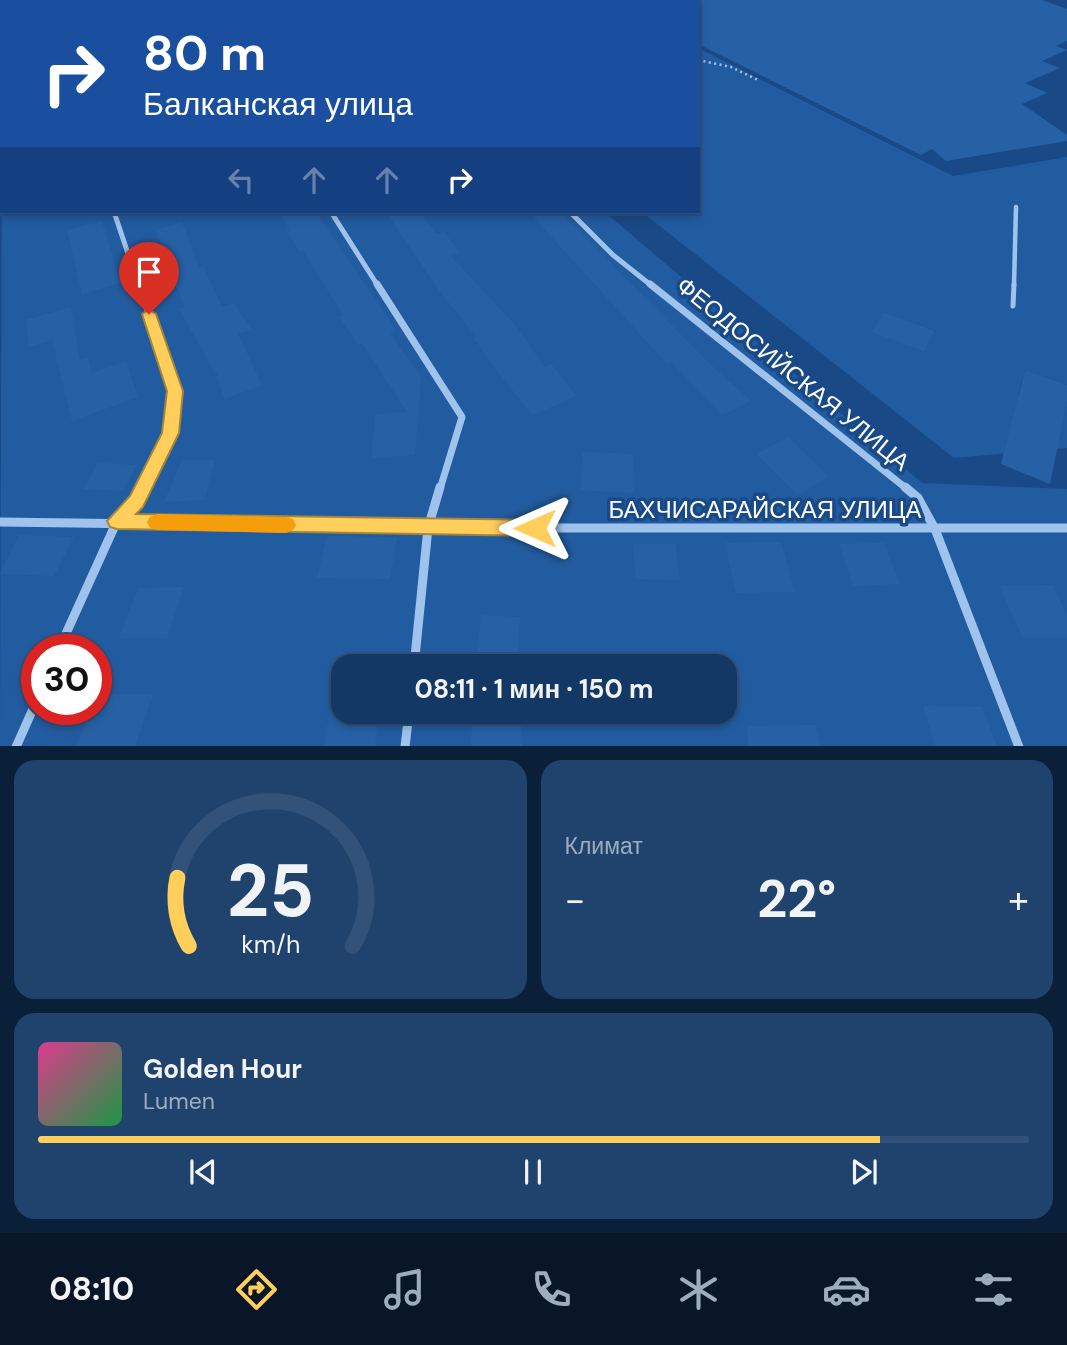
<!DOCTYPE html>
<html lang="ru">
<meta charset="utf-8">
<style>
:root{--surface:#133865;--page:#20436e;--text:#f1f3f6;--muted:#9dacbf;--line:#325279;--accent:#ffce5b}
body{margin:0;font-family:"DM Sans",sans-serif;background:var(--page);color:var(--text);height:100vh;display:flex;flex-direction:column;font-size:26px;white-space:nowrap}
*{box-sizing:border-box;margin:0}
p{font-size:23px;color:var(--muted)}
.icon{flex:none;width:38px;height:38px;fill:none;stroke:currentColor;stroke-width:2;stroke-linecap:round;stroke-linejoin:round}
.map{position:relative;height:746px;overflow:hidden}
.side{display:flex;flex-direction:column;gap:14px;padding:14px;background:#0a1f38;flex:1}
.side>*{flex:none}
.hud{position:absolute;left:0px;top:0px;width:700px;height:214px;box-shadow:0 4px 10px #0003,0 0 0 2px var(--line);background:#1a4fa0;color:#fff;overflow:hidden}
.speed{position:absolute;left:21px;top:634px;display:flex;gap:14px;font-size:35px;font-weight:700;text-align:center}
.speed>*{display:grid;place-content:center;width:91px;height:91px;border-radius:50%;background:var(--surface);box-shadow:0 4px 10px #0003,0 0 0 2px var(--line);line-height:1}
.speed .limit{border:10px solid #d22;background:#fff;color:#111}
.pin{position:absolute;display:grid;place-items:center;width:60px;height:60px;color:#fff;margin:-72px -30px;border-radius:50% 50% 50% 0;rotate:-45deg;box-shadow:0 0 7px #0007}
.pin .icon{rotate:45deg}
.me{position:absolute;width:77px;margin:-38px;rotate:270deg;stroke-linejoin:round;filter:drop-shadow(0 0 5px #0008)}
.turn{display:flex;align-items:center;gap:24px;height:147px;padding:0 28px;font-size:32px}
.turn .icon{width:91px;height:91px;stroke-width:2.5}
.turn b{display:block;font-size:49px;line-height:60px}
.lanes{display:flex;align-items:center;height:66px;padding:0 28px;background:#0003;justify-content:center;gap:35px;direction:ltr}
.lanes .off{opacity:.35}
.big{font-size:52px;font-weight:700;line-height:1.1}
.side .card{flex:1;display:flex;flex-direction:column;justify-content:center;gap:10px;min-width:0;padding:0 24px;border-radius:21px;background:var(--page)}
.side .dial{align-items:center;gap:0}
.dial svg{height:182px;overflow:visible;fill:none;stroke:var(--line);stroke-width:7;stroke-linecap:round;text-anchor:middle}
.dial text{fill:var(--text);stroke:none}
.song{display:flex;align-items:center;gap:21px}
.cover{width:84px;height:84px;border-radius:10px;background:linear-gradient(135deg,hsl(330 70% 55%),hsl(140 70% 35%))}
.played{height:7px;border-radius:4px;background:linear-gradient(90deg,var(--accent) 85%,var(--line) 85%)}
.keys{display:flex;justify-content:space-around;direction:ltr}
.heat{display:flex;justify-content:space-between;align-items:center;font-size:38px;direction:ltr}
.side .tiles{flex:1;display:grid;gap:14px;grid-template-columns:1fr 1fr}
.card:last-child{grid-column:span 2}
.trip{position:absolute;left:331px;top:654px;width:406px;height:70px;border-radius:21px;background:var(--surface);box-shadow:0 4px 10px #0003,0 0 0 2px var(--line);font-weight:700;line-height:70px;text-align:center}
.dock{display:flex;height:112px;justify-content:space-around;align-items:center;background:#081628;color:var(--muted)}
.dock .icon{width:49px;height:49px}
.dock .on{color:var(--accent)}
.dock b{font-size:32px;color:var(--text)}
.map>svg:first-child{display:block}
.green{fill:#225ca0;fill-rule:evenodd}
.building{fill:#2761a5}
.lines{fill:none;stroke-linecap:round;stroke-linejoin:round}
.path{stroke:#a0c3ed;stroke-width:2.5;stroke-dasharray:2 3.5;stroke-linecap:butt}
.lane-far1{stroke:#a0c3ed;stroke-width:4.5}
.lane{stroke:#a0c3ed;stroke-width:5}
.street-far3{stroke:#a0c3ed;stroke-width:4.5}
.street-far2{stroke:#a0c3ed;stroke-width:5}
.street-far1{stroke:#a0c3ed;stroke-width:7}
.street{stroke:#a0c3ed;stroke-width:9}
.route{fill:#ffce5b;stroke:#a6863b;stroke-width:2}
.slow{fill:#f59e0b}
.labels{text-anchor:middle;stroke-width:7;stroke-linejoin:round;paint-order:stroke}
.street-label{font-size:24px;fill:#fff;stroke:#194a87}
</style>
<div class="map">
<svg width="1067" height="747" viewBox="0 0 1067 747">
<rect width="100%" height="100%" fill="#194a87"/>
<g class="green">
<path d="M698,48L953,176L1067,157V385L1025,370L1018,395L1064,412L1067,400V448L954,458L642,212H698ZM884,312L935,331L924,352L873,332Z"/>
<path d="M2,122V212H605L922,483L1067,489V746L0,747ZM37,649H96V709H37ZM343,667H724V712H343Z"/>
</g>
<g class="building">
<path d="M698,0H1042L1067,9V41L1056,46L1067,50L1042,61L1060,68L1025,83L1047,93L1022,104L1067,135V141L946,161L932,149L921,155L698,44Z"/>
<path d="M279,212H316L396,330L390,333L421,377L415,455L371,458L376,414L407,412L362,343L358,345L339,316L343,315L303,251L300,252L287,231H290Z"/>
<path d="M386,212H420L436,234L444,232L460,253L451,256L514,324L545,367L551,364L577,396L532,415L491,363L474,338L477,337L441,293Z"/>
<path d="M529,212H561L709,363L751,401L722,415L670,362L667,364Z"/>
<path d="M102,221L121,283L82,294L67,230Z"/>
<path d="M182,222L199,267L203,266L222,307L234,303L251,329L238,334L262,385L225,399L216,377L218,373L214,371L179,309L184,307L156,230Z"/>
<path d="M71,307L80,360L88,357L92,373L126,361L138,397L72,421L52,340L29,347L26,320Z"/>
<path d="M884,312L935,331L924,352L872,332Z"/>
<path d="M1025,370L1067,385V400L1050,484L1001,464Z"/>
<path d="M788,437L829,477L798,495L757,454Z"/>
<path d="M583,452L633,454L634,493L581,490Z"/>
<path d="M182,460H215L204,500L164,502Z"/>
<path d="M98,463L137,465L123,491L83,489Z"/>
<path d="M19,535L74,537L54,576L0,574Z"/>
<path d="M327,536L397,537L390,579L317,578Z"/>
<path d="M781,542L795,592L736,593L725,543Z"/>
<path d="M884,543L900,584L853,586L839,544Z"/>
<path d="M633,544H675L680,580L636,579Z"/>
<path d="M1052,585L1067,615V638H1023L999,586Z"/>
<path d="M184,587L167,638H119L138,588Z"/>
<path d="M481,615L520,617L517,667H476Z"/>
<path d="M97,694H153L135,746H76L91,709H96Z"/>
<path d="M923,706L982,707L997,746H935Z"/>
<path d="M330,712H379L375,746H324Z"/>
<path d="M472,712H521L522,746H471Z"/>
<path d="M815,725L820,746H748L747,726Z"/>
</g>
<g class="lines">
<path class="path" d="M698,60L731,67L758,80"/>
<path class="lane-far1" d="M1014,286L1016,207"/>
<path class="lane" d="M1013,306L1014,284"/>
<g class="street-far3">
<path d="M359,0L361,2"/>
<path d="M258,2L262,0"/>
</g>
<g class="street-far2">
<path d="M114,212L139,286"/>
<path d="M331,212L378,286"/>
<path d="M570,212L613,255L652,286"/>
</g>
<g class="street-far1">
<path d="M139,284L175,391L171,433L143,489"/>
<path d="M377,284L462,417L440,489"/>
<path d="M650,284L907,489"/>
</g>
<g class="street">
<path d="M905,487L918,498L935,529L1019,747"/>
<path d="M0,522L428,528H1067"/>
<path d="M59,649L117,521L136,502L143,487"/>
<path d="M414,667L428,528L440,487"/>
<path d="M16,747L37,700"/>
<path d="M405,747L409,712"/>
</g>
</g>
<path class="route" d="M149,309L156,314L183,391L179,433L143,507L136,514L535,520L542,522L544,528L542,534L535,536L117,529L110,527L107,521L130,496L162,433L167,391L142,314Z"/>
<path class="slow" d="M157,514L286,517L293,519L296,525L293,530L286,533L157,530L150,528L147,522L150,517Z"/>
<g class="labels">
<g class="street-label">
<text transform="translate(793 374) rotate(39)" y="8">ФЕОДОСИЙСКАЯ УЛИЦА</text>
<text x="765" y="518">БАХЧИСАРАЙСКАЯ УЛИЦА</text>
</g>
</g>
</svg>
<div class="speed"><div class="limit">30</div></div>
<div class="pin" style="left:149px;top:314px;background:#d93025"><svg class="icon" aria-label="arrive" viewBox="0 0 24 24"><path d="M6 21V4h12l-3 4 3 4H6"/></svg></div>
<svg class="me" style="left:535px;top:528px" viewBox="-20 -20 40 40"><path d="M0-17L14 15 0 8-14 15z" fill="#ffce5b" stroke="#fff" stroke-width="4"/></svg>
<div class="trip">08:11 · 1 мин · 150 m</div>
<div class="hud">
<div class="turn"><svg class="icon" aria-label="right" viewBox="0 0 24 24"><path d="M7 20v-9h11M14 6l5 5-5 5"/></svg><div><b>80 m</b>Балканская улица</div></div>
<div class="lanes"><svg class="icon off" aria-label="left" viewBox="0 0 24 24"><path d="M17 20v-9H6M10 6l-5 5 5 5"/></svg><svg class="icon off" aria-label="ahead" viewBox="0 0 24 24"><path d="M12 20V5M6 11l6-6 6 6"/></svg><svg class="icon off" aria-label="ahead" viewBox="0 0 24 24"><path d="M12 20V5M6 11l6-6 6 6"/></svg><svg class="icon" aria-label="right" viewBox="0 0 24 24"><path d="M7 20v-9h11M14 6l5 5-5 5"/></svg></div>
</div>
</div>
<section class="side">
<div class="tiles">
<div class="card dial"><svg viewBox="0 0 100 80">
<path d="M14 69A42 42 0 1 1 86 69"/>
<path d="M14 69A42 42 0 0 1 9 39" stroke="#ffce5b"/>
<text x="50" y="56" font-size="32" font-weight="700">25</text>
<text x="50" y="72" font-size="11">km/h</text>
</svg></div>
<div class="card"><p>Климат</p>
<div class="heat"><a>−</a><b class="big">22°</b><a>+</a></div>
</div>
<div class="card">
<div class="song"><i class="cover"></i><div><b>Golden Hour</b><p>Lumen</p></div></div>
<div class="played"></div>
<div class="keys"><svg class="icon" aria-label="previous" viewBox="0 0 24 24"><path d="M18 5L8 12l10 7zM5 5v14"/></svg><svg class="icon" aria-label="pause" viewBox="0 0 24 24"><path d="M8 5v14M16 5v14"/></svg><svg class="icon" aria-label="next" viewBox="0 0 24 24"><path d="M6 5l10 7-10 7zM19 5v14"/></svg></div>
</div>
</div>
</section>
<nav class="dock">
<b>08:10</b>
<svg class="icon on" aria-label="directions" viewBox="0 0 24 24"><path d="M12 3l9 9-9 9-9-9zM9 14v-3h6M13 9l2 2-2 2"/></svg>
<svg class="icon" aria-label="music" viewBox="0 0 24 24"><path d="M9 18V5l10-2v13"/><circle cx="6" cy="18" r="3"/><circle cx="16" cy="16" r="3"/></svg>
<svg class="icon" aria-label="phone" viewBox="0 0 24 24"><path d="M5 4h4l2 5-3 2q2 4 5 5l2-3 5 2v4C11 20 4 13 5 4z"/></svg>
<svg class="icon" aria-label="climate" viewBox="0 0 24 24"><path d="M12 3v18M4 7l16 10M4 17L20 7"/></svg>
<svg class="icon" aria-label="car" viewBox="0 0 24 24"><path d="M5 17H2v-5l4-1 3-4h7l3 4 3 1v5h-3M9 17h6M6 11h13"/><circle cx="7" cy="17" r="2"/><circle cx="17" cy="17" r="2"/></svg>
<svg class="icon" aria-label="filters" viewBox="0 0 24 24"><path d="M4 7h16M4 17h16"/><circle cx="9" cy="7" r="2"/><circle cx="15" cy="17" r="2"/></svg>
</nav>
